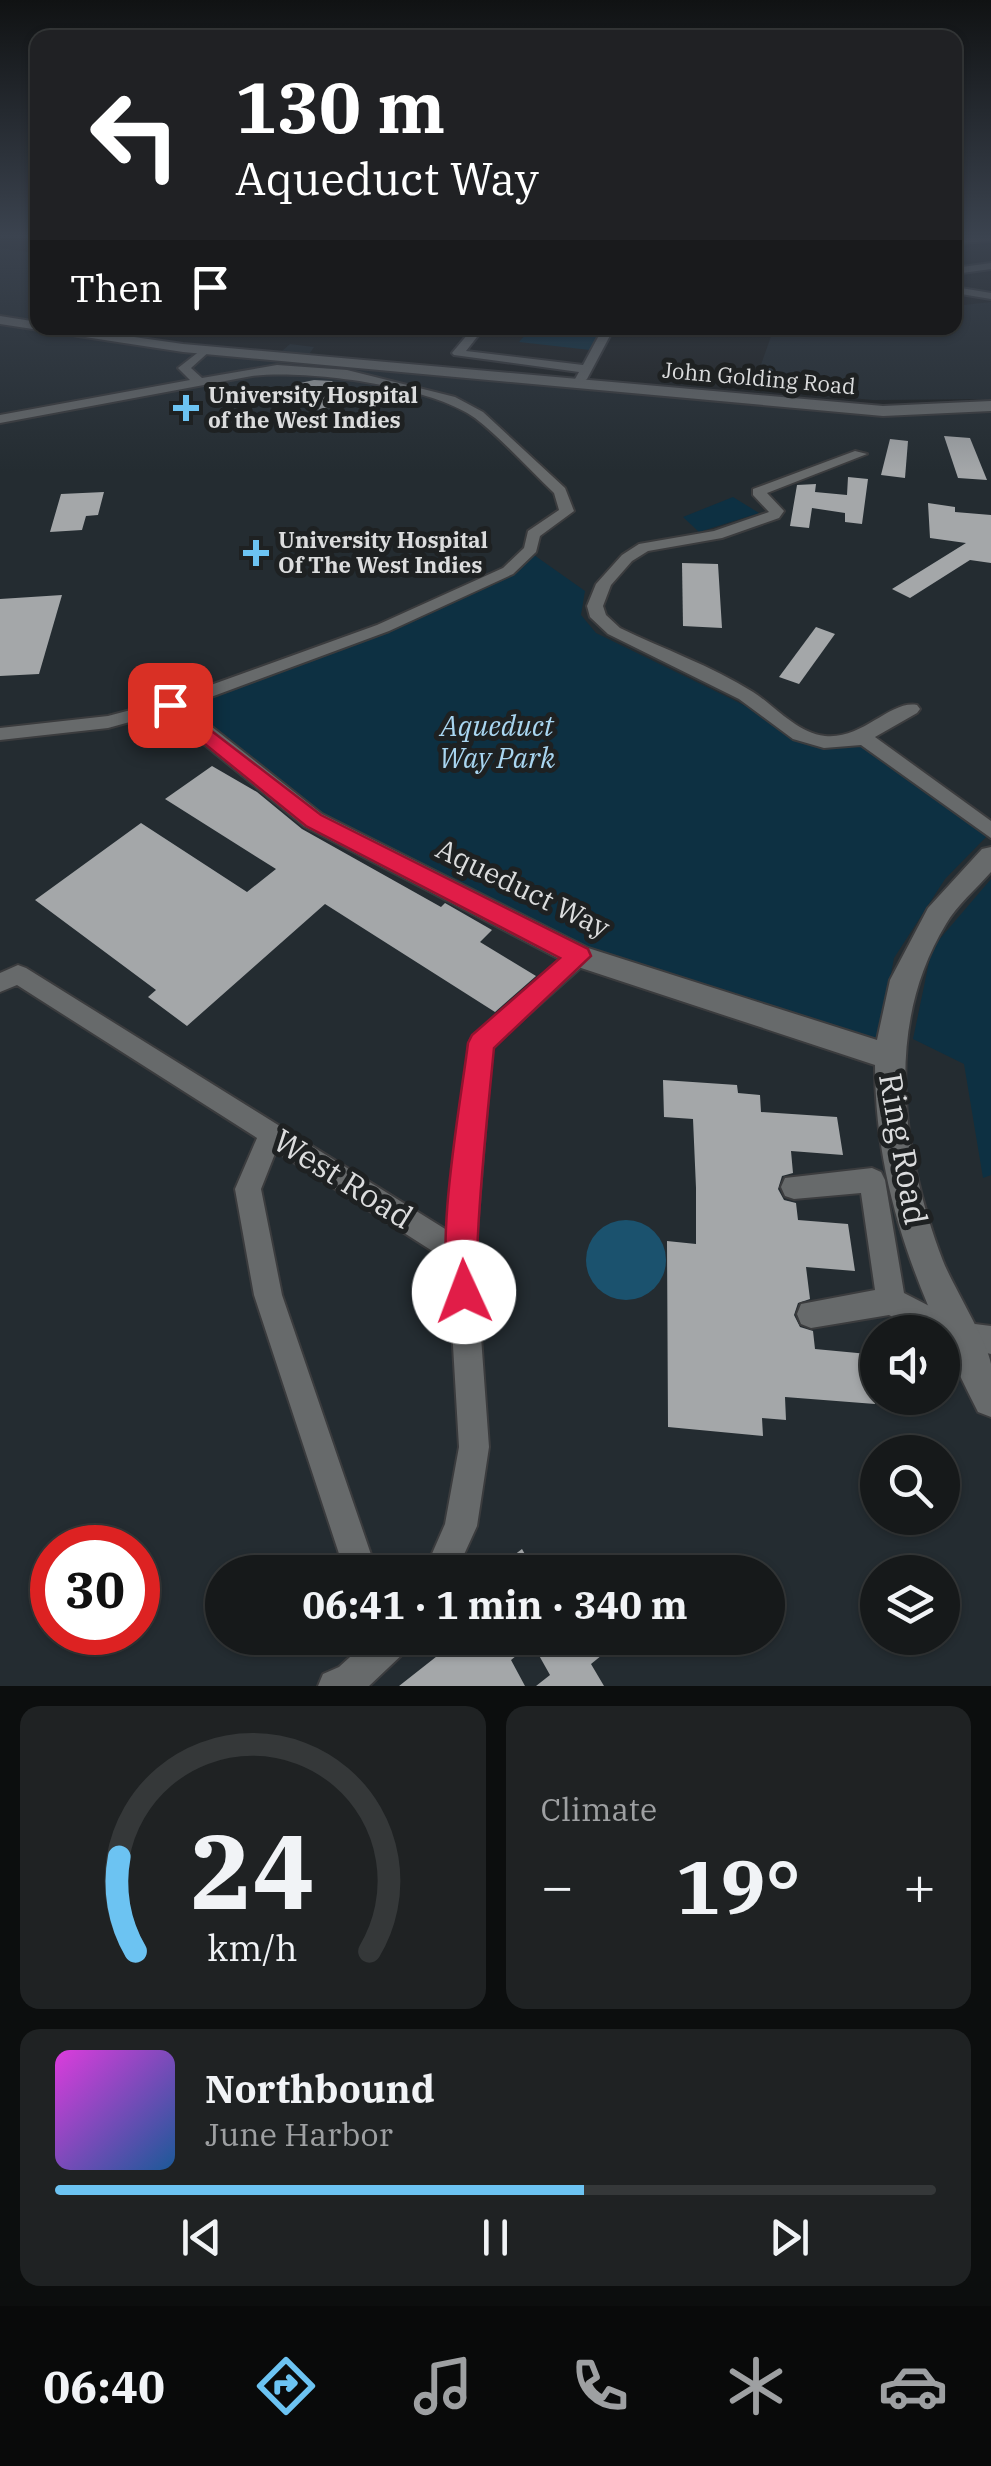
<!DOCTYPE html>
<meta charset="utf-8">
<style>
:root{--surface:#16191a;--page:#1f2223;--text:#f1f3f6;--muted:#9ea0a2;--line:#353839;--accent:#6cc3f2}
body{margin:0;font-family:"IBM Plex Serif",serif;background:var(--page);color:var(--text);height:100vh;display:flex;flex-direction:column;font-size:38px;white-space:nowrap}
*{box-sizing:border-box;margin:0}
p{font-size:32px;color:var(--muted)}
.icon{flex:none;width:55px;height:55px;fill:none;stroke:currentColor;stroke-width:2;stroke-linecap:round;stroke-linejoin:round}
.map{position:relative;height:1686px;overflow:hidden}
.sheet{display:flex;flex-direction:column;gap:20px;padding:20px;background:#0c0e0e;flex:1}
.sheet>*{flex:none}
.hud{position:absolute;left:30px;top:30px;width:932px;height:305px;border-radius:20px;box-shadow:0 2px 8px #0004,0 0 0 2px var(--line);background:#202124;color:#fff;overflow:hidden}
.fabs{position:absolute;left:860px;top:1315px;display:grid;gap:20px}
.fabs a{display:grid;place-items:center;width:100px;height:100px;border-radius:50%;background:var(--surface);box-shadow:0 2px 8px #0004,0 0 0 2px var(--line);font-size:50px}
.speed{position:absolute;left:30px;top:1525px;display:flex;gap:20px;font-size:50px;font-weight:700;text-align:center}
.speed>*{display:grid;place-content:center;width:130px;height:130px;border-radius:50%;background:var(--surface);box-shadow:0 2px 8px #0004,0 0 0 2px var(--line);line-height:1}
.speed .limit{border:15px solid #d22;background:#fff;color:#111}
.pin{position:absolute;display:grid;place-items:center;width:85px;height:85px;color:#fff;margin:-42px;border-radius:20px;box-shadow:0 5px 15px #0006}
.me{position:absolute;width:110px;margin:-55px;rotate:358deg;stroke-linejoin:round;filter:drop-shadow(0 0 8px #0008)}
.turn{display:flex;align-items:center;gap:35px;height:210px;padding:0 40px;font-size:45px}
.turn .icon{width:130px;height:130px;stroke-width:2.5}
.turn b{display:block;font-size:70px;line-height:85px}
.then{display:flex;align-items:center;height:95px;padding:0 40px;background:#0003;gap:20px;font-size:38px}
.big{font-size:75px;font-weight:700;line-height:1.1}
.sheet .tile{flex:1;display:flex;flex-direction:column;justify-content:center;gap:15px;min-width:0;padding:0 35px;border-radius:20px;background:var(--page)}
.sheet .dial{align-items:center;gap:0}
.dial svg{height:260px;overflow:visible;fill:none;stroke:var(--line);stroke-width:7;stroke-linecap:round;text-anchor:middle}
.dial text{fill:var(--text);stroke:none}
.song{display:flex;align-items:center;gap:30px}
.cover{width:120px;height:120px;border-radius:15px;background:linear-gradient(135deg,hsl(300 70% 55%),hsl(210 70% 35%))}
.played{height:10px;border-radius:5px;background:linear-gradient(90deg,var(--accent) 60%,var(--line) 60%)}
.keys{display:flex;justify-content:space-around;direction:ltr}
.heat{display:flex;justify-content:space-between;align-items:center;font-size:55px;direction:ltr}
.sheet .tiles{flex:1;display:grid;gap:20px;grid-template-columns:1fr 1fr}
.tile:last-child{grid-column:span 2}
.trip{position:absolute;left:205px;top:1555px;width:580px;height:100px;border-radius:50px;background:var(--surface);box-shadow:0 2px 8px #0004,0 0 0 2px var(--line);font-weight:700;line-height:100px;text-align:center}
.tab-bar{display:flex;height:160px;justify-content:space-around;align-items:center;background:#090a0a;color:var(--muted)}
.tab-bar .icon{width:70px;height:70px}
.tab-bar .selected{color:var(--accent)}
.tab-bar b{font-size:45px;color:var(--text)}
.map>svg:first-child{display:block}
.built{fill:#242c31;fill-rule:evenodd}
.green{fill:#0d3042}
.water{fill:#1b526e}
.building{fill:#a4a7a9}
.lines{fill:none;stroke-linecap:round;stroke-linejoin:round}
.street-casing{stroke:#3b3c3e;stroke-width:4}
.secondary-casing{stroke:#3b3c3e;stroke-width:4}
.street{fill:#676a6b;fill-rule:evenodd}
.secondary{fill:#676a6b;fill-rule:evenodd}
.route{fill:#e11d48;stroke:#92132f;stroke-width:2.5}
.poi-dot{fill:#6cc3f2;stroke:#1e2122;stroke-width:4}
.labels{text-anchor:middle;stroke-width:10;stroke-linejoin:round;paint-order:stroke}
.far-street-label{font-size:22px;fill:#dbdcdd;stroke:#1e2122}
.far-poi-label{font-size:22px;font-weight:bold;fill:#dbdcdd;stroke:#1e2122;text-anchor:start}
.park-label{font-size:28px;font-style:italic;fill:#a9d6f1;stroke:#1e2122}
.street-label{font-size:28px;fill:#dbdcdd;stroke:#1e2122}
.near-street-label{font-size:32px;fill:#dbdcdd;stroke:#1e2122}
</style>
<div class="map">
<svg width="991" height="1686" viewBox="0 0 991 1686">
<rect width="100%" height="100%" fill="#1e2122"/>
<path class="built" d="M0,248L37,253L38,328L155,343L299,355L282,351L290,344L314,347L308,356L866,406L985,399L874,400L752,390L774,328H955V306L991,302V1686H0ZM878,1332H942V1398H878ZM878,1452H942V1518H878ZM52,1548H138V1632H52ZM222,1572H768V1638H222ZM878,1572H942V1638H878Z"/>
<g class="green">
<path d="M531,328H602L590,350L519,342Z"/>
<path d="M733,497L759,513L699,532L683,517Z"/>
<path d="M534,555L585,591L581,615L596,633L754,710L805,744L863,742L989,834L945,879L894,958L877,1046L564,942L316,817L179,706L484,587Z"/>
<path d="M991,879V1175L983,1178L964,1064L913,1039L932,948Z"/>
</g>
<circle class="water" cx="626" cy="1260" r="40"/>
<g class="building">
<path d="M314,380L332,381L351,402L312,411L291,385Z"/>
<path d="M944,436L970,438L987,480L958,478Z"/>
<path d="M890,439L908,441L905,478L881,475Z"/>
<path d="M848,477L868,479L862,524L845,522V513L812,508L809,528L790,526L797,485L816,484L815,492L847,495Z"/>
<path d="M104,492L98,515L86,516L82,530L50,532L61,494Z"/>
<path d="M928,503L955,507V512L991,515V563L970,560L910,598L892,589L966,543L930,538Z"/>
<path d="M682,563L718,564L722,628L683,626Z"/>
<path d="M62,595L39,674L0,676V599Z"/>
<path d="M816,627L835,634L799,684L779,677Z"/>
<path d="M212,766L257,792L302,829L441,907L445,903L492,930L480,942L536,976L495,1012L325,904L187,1026L148,997L156,990L35,900L141,823L247,892L276,869L165,799Z"/>
<path d="M663,1080L737,1085L738,1093L760,1095L761,1112L837,1117L843,1155L791,1151L793,1173L782,1176L778,1189L784,1200L796,1203L798,1220L848,1224L855,1271L806,1267L810,1299L798,1303L794,1315L800,1327L813,1331L815,1349L868,1354L875,1404L785,1397L786,1420L762,1418L763,1436L668,1427L667,1241L696,1244V1188L693,1119L664,1117Z"/>
<path d="M522,1549L535,1572H492Z"/>
<path d="M460,1638H623L591,1664L604,1686H536L550,1675L532,1643L511,1660L525,1686H399Z"/>
</g>
<g class="lines">
<g class="street-casing">
<g id="street">
<path d="M991,236V241L955,243V237Z"/>
<path d="M991,263V269L955,274V268Z"/>
<path d="M955,287L991,293V299L955,293Z"/>
<path d="M473,328H484L466,351L583,365L603,328H614L587,379L581,383L575,379L579,372L454,355L452,353Z"/>
<path d="M205,347L211,350L191,368L202,378L277,365L347,370L455,397L483,412L565,488L574,511L540,536L536,552L513,574L389,631L184,707L108,728L0,740V728L108,716L172,699L377,625L503,568L524,548L528,531L559,510L554,493C528,468 503,440 475,418C432,386 306,369 252,376L0,423V415L190,380L178,368Z"/>
<path d="M855,451L867,454L767,493L784,511L779,518L722,538L648,551L632,561L611,585L603,606L606,615L620,628C663,649 712,666 753,692C775,706 797,733 825,736C863,740 890,700 917,705L920,709L917,713L875,737L991,821V838L861,745L824,748L793,739L739,699L608,634L590,617L587,606L596,584L622,555L639,544L714,531L769,512L753,495V489Z"/>
<path d="M579,947L587,950L590,956L587,962L492,1047L475,1254L489,1447L477,1526L456,1572H424L445,1524L459,1447L448,1261L276,1151L261,1189L282,1295L377,1572H345L254,1295L235,1189L257,1138L17,985L0,992V973L18,965L26,968L450,1232L469,1043L473,1036L571,950Z"/>
<path d="M872,1168L881,1172L885,1180L904,1293L941,1312L945,1322L941,1332H922L889,1315L811,1328L801,1324L797,1314L801,1304L875,1290L861,1193L794,1199L785,1196L781,1187L785,1178Z"/>
<path d="M975,1324L991,1326V1354L965,1348L961,1338L965,1328Z"/>
<path d="M371,1638H412L407,1650L369,1686H318L323,1674L339,1667Z"/>
</g>
</g>
<g class="secondary-casing">
<g id="secondary">
<path d="M0,316L38,322V328H71L183,344L883,406L991,401V411L883,416L183,352L0,324Z"/>
<path d="M170,698L178,700L322,814L588,948L877,1040L890,980L928,908L982,849L991,847V872C976,889 957,905 946,924C883,1027 902,1153 943,1261C953,1286 988,1343 991,1364C991,1381 991,1400 991,1417L978,1412C922,1301 875,1195 875,1065L569,964L304,826L162,710L159,705L162,700Z"/>
</g>
</g>
<use href="#street" class="street"/>
<use href="#secondary" class="secondary"/>
</g>
<linearGradient id="sky" x2="0" y2="1"><stop stop-color="#101213"/><stop offset="0.5" stop-color="#3b434f"/><stop offset="1" stop-color="#3b434f" stop-opacity="0"/></linearGradient>
<rect width="991" height="472" fill="url(#sky)"/>
<path class="route" d="M170,699L321,815L588,949L591,956L494,1048C488,1110 481,1172 478,1234C476,1257 483,1283 475,1304L464,1308L453,1304C432,1255 461,1101 468,1043L472,1035L560,958L306,826L163,710L160,705Z"/>
<g class="poi-dot">
<path d="M181 393h10v10h10v10h-10v10h-10v-10h-10v-10h10z"/>
<path d="M251 538h10v10h10v10h-10v10h-10v-10h-10v-10h10z"/>
</g>
<g class="labels">
<g class="far-street-label">
<text transform="translate(759 378) rotate(5)" y="8">John Golding Road</text>
</g>
<g class="far-poi-label">
<text x="208" y="403">University Hospital<tspan x="208" dy="25">of the West Indies</tspan></text>
<text x="278" y="548">University Hospital<tspan x="278" dy="25">Of The West Indies</tspan></text>
</g>
<g class="park-label">
<text x="497" y="736">Aqueduct<tspan x="497" dy="32">Way Park</tspan></text>
</g>
<g class="street-label">
<text transform="translate(523 888) rotate(26)" y="10">Aqueduct Way</text>
</g>
<g class="near-street-label">
<text transform="translate(903 1149) rotate(80)" y="11">Ring Road</text>
<text transform="translate(343 1179) rotate(32)" y="11">West Road</text>
</g>
</g>
</svg>
<div class="fabs">
<a><svg class="icon" aria-label="sound" viewBox="0 0 24 24"><path d="M4 9h4l5-4v14l-5-4H4zM17 9q2 3 0 6"/></svg></a>
<a><svg class="icon" aria-label="search" viewBox="0 0 24 24"><circle cx="10" cy="10" r="6"/><path d="M15 15l6 6"/></svg></a>
<a><svg class="icon" aria-label="layers" viewBox="0 0 24 24"><path d="M12 4l9 5-9 5-9-5zM3 14l9 5 9-5"/></svg></a>
</div>
<div class="speed"><div class="limit">30</div></div>
<div class="pin" style="left:170px;top:705px;background:#d93025"><svg class="icon" aria-label="arrive" viewBox="0 0 24 24"><path d="M6 21V4h12l-3 4 3 4H6"/></svg></div>
<svg class="me" style="left:464px;top:1292px" viewBox="-20 -20 40 40"><circle r="19" fill="#fff"/><path d="M0-13L10 11 0 6-10 11z" fill="#e11d48"/></svg>
<div class="trip">06:41 · 1 min · 340 m</div>
<div class="hud">
<div class="turn"><svg class="icon" aria-label="left" viewBox="0 0 24 24"><path d="M17 20v-9H6M10 6l-5 5 5 5"/></svg><div><b>130 m</b>Aqueduct Way</div></div>
<div class="then">Then<svg class="icon" aria-label="arrive" viewBox="0 0 24 24"><path d="M6 21V4h12l-3 4 3 4H6"/></svg></div>
</div>
</div>
<section class="sheet">
<div class="tiles">
<div class="tile dial"><svg viewBox="0 0 100 80">
<path d="M14 69A42 42 0 1 1 86 69"/>
<path d="M14 69A42 42 0 0 1 9 40" stroke="#6cc3f2"/>
<text x="50" y="56" font-size="32" font-weight="700">24</text>
<text x="50" y="72" font-size="11">km/h</text>
</svg></div>
<div class="tile"><p>Climate</p>
<div class="heat"><a>−</a><b class="big">19°</b><a>+</a></div>
</div>
<div class="tile">
<div class="song"><i class="cover"></i><div><b>Northbound</b><p>June Harbor</p></div></div>
<div class="played"></div>
<div class="keys"><svg class="icon" aria-label="previous" viewBox="0 0 24 24"><path d="M18 5L8 12l10 7zM5 5v14"/></svg><svg class="icon" aria-label="pause" viewBox="0 0 24 24"><path d="M8 5v14M16 5v14"/></svg><svg class="icon" aria-label="next" viewBox="0 0 24 24"><path d="M6 5l10 7-10 7zM19 5v14"/></svg></div>
</div>
</div>
</section>
<nav class="tab-bar">
<b>06:40</b>
<svg class="icon selected" aria-label="directions" viewBox="0 0 24 24"><path d="M12 3l9 9-9 9-9-9zM9 14v-3h6M13 9l2 2-2 2"/></svg>
<svg class="icon" aria-label="music" viewBox="0 0 24 24"><path d="M9 18V5l10-2v13"/><circle cx="6" cy="18" r="3"/><circle cx="16" cy="16" r="3"/></svg>
<svg class="icon" aria-label="phone" viewBox="0 0 24 24"><path d="M5 4h4l2 5-3 2q2 4 5 5l2-3 5 2v4C11 20 4 13 5 4z"/></svg>
<svg class="icon" aria-label="climate" viewBox="0 0 24 24"><path d="M12 3v18M4 7l16 10M4 17L20 7"/></svg>
<svg class="icon" aria-label="car" viewBox="0 0 24 24"><path d="M5 17H2v-5l4-1 3-4h7l3 4 3 1v5h-3M9 17h6M6 11h13"/><circle cx="7" cy="17" r="2"/><circle cx="17" cy="17" r="2"/></svg>
</nav>
